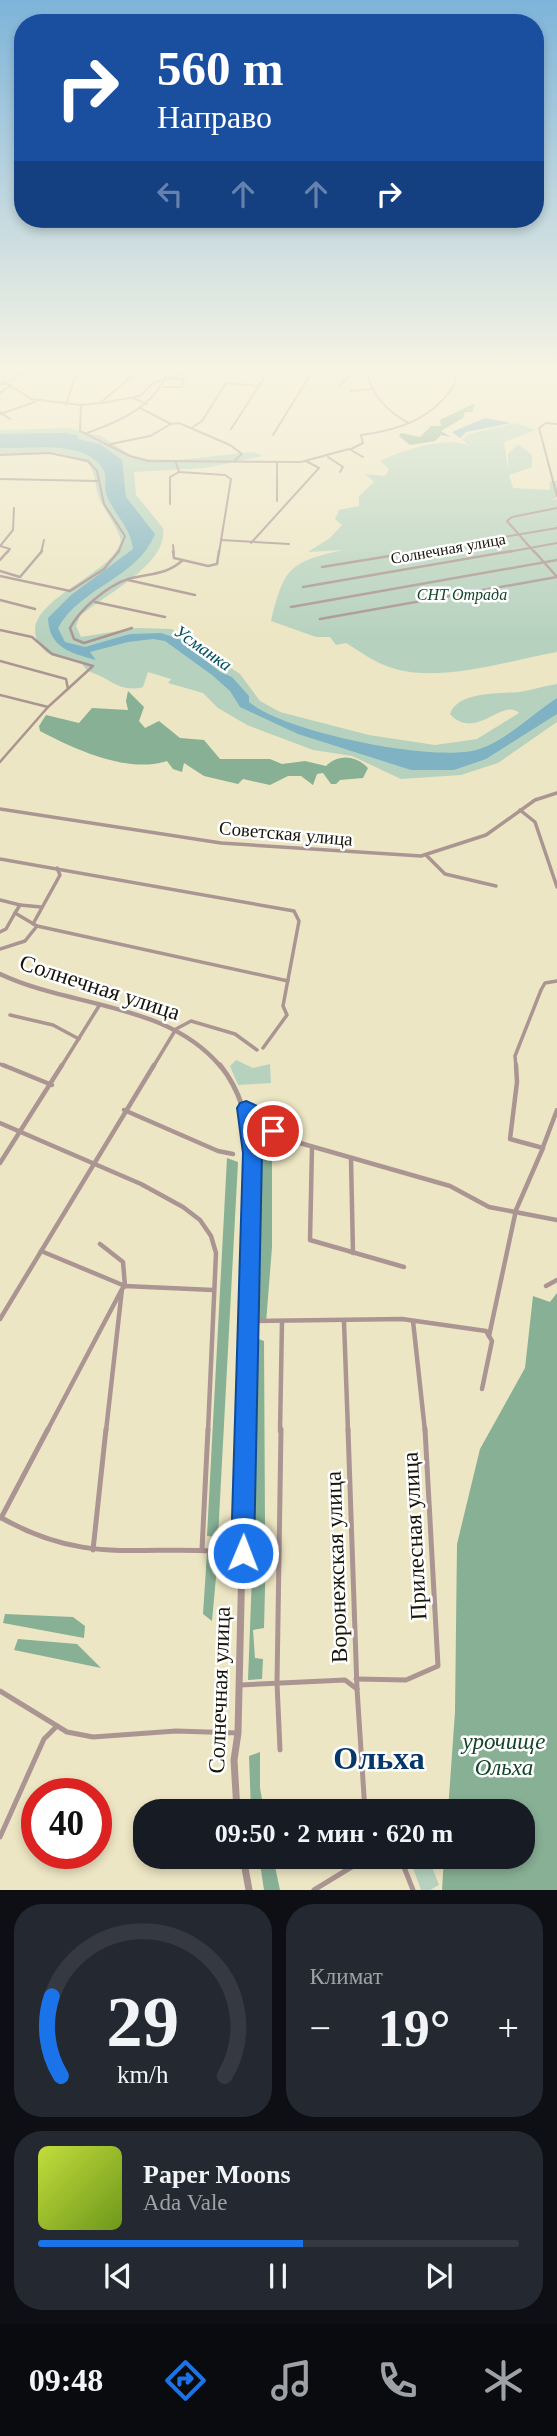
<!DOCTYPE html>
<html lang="ru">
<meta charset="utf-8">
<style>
:root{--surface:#171b24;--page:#242831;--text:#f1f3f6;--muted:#9ea1a6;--line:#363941;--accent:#1a73e8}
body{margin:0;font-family:Georgia,serif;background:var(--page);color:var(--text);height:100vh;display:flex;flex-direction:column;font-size:26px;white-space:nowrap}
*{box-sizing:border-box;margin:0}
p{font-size:23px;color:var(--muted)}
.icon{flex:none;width:38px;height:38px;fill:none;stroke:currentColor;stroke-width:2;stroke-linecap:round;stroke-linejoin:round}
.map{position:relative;height:1890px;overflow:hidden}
.drawer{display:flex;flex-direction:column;gap:14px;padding:14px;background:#0d0f14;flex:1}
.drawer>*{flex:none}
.guide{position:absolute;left:14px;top:14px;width:530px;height:214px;border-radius:28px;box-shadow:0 4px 10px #0003;background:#1a4fa0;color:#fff;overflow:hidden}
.speed{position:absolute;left:21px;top:1778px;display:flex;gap:14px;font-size:35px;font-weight:700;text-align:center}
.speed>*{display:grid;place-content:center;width:91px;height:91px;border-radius:50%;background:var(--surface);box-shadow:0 4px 10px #0003;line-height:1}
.speed .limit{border:10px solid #d22;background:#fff;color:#111}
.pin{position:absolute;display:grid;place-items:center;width:60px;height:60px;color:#fff;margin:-30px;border:4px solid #fff;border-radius:50%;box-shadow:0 2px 7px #0007}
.me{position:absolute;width:77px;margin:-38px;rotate:1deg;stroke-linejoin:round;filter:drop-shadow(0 0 5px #0008)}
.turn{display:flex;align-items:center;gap:24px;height:147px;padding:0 28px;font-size:32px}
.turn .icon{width:91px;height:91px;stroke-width:2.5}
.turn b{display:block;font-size:49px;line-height:60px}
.lanes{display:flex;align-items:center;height:66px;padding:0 28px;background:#0003;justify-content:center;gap:35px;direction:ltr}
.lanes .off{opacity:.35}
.big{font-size:52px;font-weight:600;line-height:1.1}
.drawer .widget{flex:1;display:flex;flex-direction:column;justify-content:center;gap:10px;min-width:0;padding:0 24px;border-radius:28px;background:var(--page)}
.drawer .dial{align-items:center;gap:0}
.dial svg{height:182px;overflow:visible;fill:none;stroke:var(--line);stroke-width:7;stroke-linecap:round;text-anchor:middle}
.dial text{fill:var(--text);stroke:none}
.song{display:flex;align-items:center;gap:21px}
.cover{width:84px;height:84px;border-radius:10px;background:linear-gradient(135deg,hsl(70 70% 55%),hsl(80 70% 35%))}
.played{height:7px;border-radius:4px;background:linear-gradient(90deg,var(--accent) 55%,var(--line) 55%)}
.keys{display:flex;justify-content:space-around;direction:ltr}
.heat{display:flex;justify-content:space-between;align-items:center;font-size:38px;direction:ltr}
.drawer .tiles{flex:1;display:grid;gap:14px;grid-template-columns:1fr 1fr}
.widget:last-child{grid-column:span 2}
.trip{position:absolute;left:133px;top:1799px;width:402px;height:70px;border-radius:28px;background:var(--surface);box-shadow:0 4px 10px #0003;font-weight:600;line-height:70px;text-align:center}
.tab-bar{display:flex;height:112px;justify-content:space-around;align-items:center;background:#090b0e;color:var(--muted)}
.tab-bar .icon{width:49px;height:49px}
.tab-bar .on{color:var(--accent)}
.tab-bar b{font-size:32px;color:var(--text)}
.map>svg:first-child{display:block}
.green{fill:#b6d2bf}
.forest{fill:#88b095}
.water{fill:#7fb3c3}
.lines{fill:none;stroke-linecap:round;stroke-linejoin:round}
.minor-far4{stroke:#ab9593;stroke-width:2}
.minor-far3{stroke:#ab9593;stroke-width:2.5}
.minor-far2{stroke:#ab9593;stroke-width:3.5}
.minor-far1{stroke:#ab9593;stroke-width:4.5}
.minor{stroke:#ab9593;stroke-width:5}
.tertiary-far2{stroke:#ab9593;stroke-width:4.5}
.tertiary-far1{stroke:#ab9593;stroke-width:5}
.tertiary{stroke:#ab9593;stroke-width:7}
.route{fill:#1a73e8;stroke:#114b97;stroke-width:2}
.labels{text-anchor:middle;stroke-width:5;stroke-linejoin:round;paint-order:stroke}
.far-street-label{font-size:16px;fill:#171509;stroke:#fff}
.far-park-label{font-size:16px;font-style:italic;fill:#134529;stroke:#fff}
.far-water-label{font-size:18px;font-style:italic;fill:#015061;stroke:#fff}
.street-label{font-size:19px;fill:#171509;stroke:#fff}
.near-street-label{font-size:23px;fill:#171509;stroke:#fff}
.near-park-label{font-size:23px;font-style:italic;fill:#134529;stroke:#fff}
.near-district-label{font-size:32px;font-weight:bold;fill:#063769;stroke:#fff}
</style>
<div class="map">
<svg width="557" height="1890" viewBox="0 0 557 1890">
<rect width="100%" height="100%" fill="#ede6c4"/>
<g class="green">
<path d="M515,423L536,430L504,442L508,470V454L518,444L532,455V467L509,475L513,488L550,490V481H557V497L552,500L557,499V652C507,661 432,686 384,665C371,660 358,650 346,643L336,645L330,637H316L271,621C284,568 289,562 343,550L308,552L330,538L342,525L335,519L339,510L359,506V496L374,482L365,474L385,476L389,469L380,461C403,450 448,435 469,446L462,439L469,434Z"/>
<path d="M68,428L101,436L130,455L148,459L177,460L253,452L263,456L205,468L134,472L136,495L163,528C168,565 105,594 80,616L76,626L81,637L137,628L172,629L240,674L260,701L280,712L369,735L435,745L477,739L519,713C503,697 475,742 450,714C458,691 500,694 519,692C532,690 544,686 557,684V722L498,763L461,775L401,779L352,756L313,750L247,725L218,708L203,693L168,683L171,679L148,672L143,687C121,693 112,680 93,673C86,670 86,669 82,664C72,655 53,661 43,649C5,605 115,577 121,540C116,525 107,514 100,500C94,486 97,475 88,463L56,453L0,455V430Z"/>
<path d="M236,1060L253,1068L270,1064L271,1083L238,1085L230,1066Z"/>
<path d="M428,1857L439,1885L430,1890H421L409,1857Z"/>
</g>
<g class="forest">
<path d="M475,403L472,412H465L463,418L441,431L451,437L441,435L435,441L410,445L399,436L401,433L420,437L431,426H441L440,420Z"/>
<path d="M128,691L144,707L139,721L145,728L159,721L180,738L204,740L220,759H270L282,764L305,761L326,766C339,753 357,756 368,768L363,778L340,780L336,784H331L323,773L317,774L313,785L301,776H288L270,785L243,779L238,784L204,776L184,763L182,772L173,769L167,761C128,774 74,749 40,731L39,726L46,715L79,723L92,708L128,710L126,701Z"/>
<path d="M272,1137V1247L266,1323L256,1320L262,1138Z"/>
<path d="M227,1158L238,1162L218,1537L207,1536Z"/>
<path d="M557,1293V1890H442L444,1857H523V1811H448L455,1712L457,1544L480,1449L525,1368L533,1296L550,1302Z"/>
<path d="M251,1336L264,1341L265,1526H249Z"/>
<path d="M253,1549H266L264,1628L253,1630L255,1658L263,1659L262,1679L248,1680Z"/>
<path d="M207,1553L218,1555L212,1621L203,1614Z"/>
<path d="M5,1614L73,1617L85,1626L84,1638L3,1623Z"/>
<path d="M18,1639L77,1644L101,1668L14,1650Z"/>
<path d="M260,1752V1788L264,1811H251L249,1756Z"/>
<path d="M259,1857H273L280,1890H264Z"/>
</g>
<g class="water">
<path d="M485,418L511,423L466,432L460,438L452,432Z"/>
<path d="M64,433L77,435L78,439L100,444L122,460L126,497L155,534C138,578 80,587 58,628L65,642L85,647L130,634L161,633L179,639L220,672L232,677L249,696V702C284,732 431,762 476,750C505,742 532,714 557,698V714L486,759L454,770H411L298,734L240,707L230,691L212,675L165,641L153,639L128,642L90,652L96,660C71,653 49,648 48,618L71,595L133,549C130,526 115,516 107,496C103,488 108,477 103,469C85,439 29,449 0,448V434Z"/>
</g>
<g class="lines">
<g class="minor-far4">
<path d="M367,372C371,395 389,413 409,423"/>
<path d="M410,372H432"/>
<path d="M166,379H185"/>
<path d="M4,383L27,372"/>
<path d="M0,384H8L31,399L81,405L100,403L137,372"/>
<path d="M1,384L6,372"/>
<path d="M340,386L352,372"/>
<path d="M163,387H182L184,375"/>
<path d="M351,391L374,389"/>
<path d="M0,393L11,385"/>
<path d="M133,398L147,404"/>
<path d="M102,403L140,396L153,383L187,372"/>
<path d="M66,405L77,372"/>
<path d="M81,405L80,431L130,456L148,461L301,462L349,449L363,457"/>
<path d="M0,412L10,419"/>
<path d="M0,414L35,402"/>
<path d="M171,424L179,423L230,445L242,454L235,460"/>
<path d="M557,424L546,423L539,428L557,496"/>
<path d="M193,427L202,421L226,383L259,386"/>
<path d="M231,429L268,372"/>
<path d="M87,433C121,421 153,407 168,372"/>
<path d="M273,435L312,372"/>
<path d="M111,444L150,436L171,424L140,408"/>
<path d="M351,449L363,443L361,435C400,430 435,418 456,382L452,372"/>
<path d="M0,455L49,453L88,461L97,471L104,504L125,536L118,553"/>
<path d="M328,457L343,467L340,472"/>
<path d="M277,462V501"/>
<path d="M179,472L225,475L231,479L219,553"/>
<path d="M0,479L97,481"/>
<path d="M170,504V477L179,472L176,463"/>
<path d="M221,540L289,544"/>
<path d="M251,543L319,468L306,461"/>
<path d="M173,545L174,553"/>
<path d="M0,546L13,530L14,508"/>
<path d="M0,546L10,549L7,553"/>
<path d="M41,553L44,540"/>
<path d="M409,553L557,528"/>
<path d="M502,553L557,543"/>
<path d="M535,553L507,521L512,517L557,508"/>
</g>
<g class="minor-far3">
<path d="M173,551L174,558L208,566L217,564L219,551"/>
<path d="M534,551L557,577"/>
<path d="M0,560L8,551"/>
<path d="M322,567L420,551"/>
<path d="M0,571L20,577L42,551"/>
<path d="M0,576L70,591L104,569L119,551"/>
<path d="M128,580L195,595"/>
<path d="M303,587L512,551"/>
<path d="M0,600L35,609"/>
<path d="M95,602L165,617"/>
<path d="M291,607L557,560"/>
<path d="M320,619L557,577"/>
<path d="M132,628L84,643L74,639L70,628C80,609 107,586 128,579C149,573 165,576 183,560"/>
<path d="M0,630L32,637L52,654L93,666L48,707L0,762"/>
<path d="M0,661L66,679L68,689"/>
<path d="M0,695L48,707"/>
</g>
<g class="minor-far2">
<path d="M0,809L221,843L421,856L486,835L535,800L557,793"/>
<path d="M520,810L535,822L557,887"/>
<path d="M426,855L445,874L496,886"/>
<path d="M0,859L294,911L299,921L283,1006L287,1015L263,1048"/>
<path d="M0,900L20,905L15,913L37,926L288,981"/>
<path d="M20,905L41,907"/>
<path d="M33,924L60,875L57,868"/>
<path d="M0,932L6,929L15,913"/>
<path d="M0,949L25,941L37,926"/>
<path d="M10,1015L53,1025L79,1039"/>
<path d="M0,1064L7,1067"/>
<path d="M61,1067L99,1006"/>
<path d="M153,1067L176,1029L191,1021L235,1034L257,1050"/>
<path d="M516,1067L515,1056L541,990L545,983L557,981"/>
</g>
<g class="minor-far1">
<path d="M3,1065L52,1085"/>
<path d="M246,1108L262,1117L279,1137L450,1186L489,1207L557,1220"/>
<path d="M124,1110L218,1151L233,1154"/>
<path d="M0,1123L141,1184L183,1207L200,1220L211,1236L216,1253L208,1431"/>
<path d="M312,1147L310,1240L404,1267"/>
<path d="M543,1147L557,1110"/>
<path d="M351,1159L353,1253"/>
<path d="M0,1163L62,1065"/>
<path d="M41,1251L125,1286L123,1262L100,1244"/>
<path d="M546,1286L557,1280"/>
<path d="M0,1319L154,1065"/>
<path d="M249,1321L402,1319L486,1331L492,1341L482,1389"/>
<path d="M413,1321L425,1431"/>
<path d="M344,1322L348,1431"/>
<path d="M489,1336L516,1210L543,1148L510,1139L517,1082L516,1065"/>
<path d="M47,1431L121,1291"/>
<path d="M106,1431L122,1289L125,1286L213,1290"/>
<path d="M280,1431L282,1322"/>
</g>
<g class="minor">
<path d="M348,1429L357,1689L365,1811"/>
<path d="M0,1517C90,1569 147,1542 242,1553"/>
<path d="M1,1518L48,1429"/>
<path d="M202,1549L208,1429"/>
<path d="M93,1550L106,1429"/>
<path d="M356,1679L406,1680L438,1666L425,1429"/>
<path d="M240,1685L345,1680L357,1689"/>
<path d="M0,1691L67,1732L93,1737L176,1731L238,1733"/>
<path d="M280,1750L277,1683L281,1429"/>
<path d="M0,1837L44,1739L57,1726"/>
<path d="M400,1857L413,1890"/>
<path d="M314,1890L368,1857"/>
</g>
<path class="tertiary-far2" d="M0,974C72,1008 167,1002 221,1067"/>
<path class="tertiary-far1" d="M220,1065C241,1091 248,1121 252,1153L245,1431"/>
<g class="tertiary">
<path d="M237,1811L234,1760L238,1733L245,1429"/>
<path d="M243,1857L249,1890"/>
</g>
</g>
<linearGradient id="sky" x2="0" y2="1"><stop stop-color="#7eb4d9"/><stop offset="0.58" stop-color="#f7f4e4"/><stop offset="1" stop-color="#f7f4e4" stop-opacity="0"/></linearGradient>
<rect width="557" height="637" fill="url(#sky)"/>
<path class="route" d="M246,1101L269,1111L282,1131L280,1137L273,1139L267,1137L258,1125L262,1153L254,1553L251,1561L243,1565L234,1561L231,1553L243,1153L237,1108L240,1103Z"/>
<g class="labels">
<g class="far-street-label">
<text transform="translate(448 548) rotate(-10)" y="6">Солнечная улица</text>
</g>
<g class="far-park-label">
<text x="462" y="600">СНТ Отрада</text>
</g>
<g class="far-water-label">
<text transform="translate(203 648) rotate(35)" y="6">Усманка</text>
</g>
<g class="street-label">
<text transform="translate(286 833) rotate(5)" y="7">Советская улица</text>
</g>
<g class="near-street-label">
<text transform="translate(100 987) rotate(18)" y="8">Солнечная улица</text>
<text transform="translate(414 1536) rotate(-93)" y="8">Прилесная улица</text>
<text transform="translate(336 1567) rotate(-92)" y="8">Воронежская улица</text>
<text transform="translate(219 1690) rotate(-88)" y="8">Солнечная улица</text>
</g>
<g class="near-park-label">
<text x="504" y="1749">урочище<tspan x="504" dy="26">Ольха</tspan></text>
</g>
<g class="near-district-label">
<text x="379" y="1769">Ольха</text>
</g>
</g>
</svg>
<div class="speed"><div class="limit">40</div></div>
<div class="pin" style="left:273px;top:1131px;background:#d93025"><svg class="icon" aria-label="arrive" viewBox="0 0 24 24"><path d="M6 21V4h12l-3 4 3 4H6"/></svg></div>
<svg class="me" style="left:243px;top:1553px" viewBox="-20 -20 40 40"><circle r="17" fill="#1a73e8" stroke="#fff" stroke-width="3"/><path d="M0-11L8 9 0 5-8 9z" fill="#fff"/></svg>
<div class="trip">09:50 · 2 мин · 620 m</div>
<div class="guide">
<div class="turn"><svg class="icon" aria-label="right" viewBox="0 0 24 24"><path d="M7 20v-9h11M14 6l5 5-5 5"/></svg><div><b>560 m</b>Направо</div></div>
<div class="lanes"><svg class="icon off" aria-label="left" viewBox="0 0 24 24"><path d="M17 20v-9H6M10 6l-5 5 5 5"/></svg><svg class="icon off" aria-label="ahead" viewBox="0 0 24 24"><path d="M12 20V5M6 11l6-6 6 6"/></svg><svg class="icon off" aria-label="ahead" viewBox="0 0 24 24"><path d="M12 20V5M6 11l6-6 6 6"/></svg><svg class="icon" aria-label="right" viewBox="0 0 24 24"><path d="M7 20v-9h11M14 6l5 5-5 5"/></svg></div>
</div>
</div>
<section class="drawer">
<div class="tiles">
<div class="widget dial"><svg viewBox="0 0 100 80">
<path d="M14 69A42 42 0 1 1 86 69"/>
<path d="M14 69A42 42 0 0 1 10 34" stroke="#1a73e8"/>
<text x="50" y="56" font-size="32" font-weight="700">29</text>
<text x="50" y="72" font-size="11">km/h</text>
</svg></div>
<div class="widget"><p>Климат</p>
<div class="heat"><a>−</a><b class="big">19°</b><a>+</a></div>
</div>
<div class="widget">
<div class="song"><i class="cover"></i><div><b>Paper Moons</b><p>Ada Vale</p></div></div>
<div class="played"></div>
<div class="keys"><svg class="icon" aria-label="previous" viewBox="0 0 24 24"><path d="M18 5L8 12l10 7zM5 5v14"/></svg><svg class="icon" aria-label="pause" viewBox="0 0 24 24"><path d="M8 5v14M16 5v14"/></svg><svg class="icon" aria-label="next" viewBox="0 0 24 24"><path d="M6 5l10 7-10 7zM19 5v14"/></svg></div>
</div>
</div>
</section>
<nav class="tab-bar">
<b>09:48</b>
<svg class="icon on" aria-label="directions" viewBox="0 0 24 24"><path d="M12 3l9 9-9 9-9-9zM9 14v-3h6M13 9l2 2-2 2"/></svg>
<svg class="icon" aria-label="music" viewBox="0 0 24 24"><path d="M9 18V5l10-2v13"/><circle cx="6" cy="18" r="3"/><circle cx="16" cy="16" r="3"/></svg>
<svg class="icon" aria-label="phone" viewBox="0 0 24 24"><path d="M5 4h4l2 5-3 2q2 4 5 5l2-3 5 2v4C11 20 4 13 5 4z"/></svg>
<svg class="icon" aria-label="climate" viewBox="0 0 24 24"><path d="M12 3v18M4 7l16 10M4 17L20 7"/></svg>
</nav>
